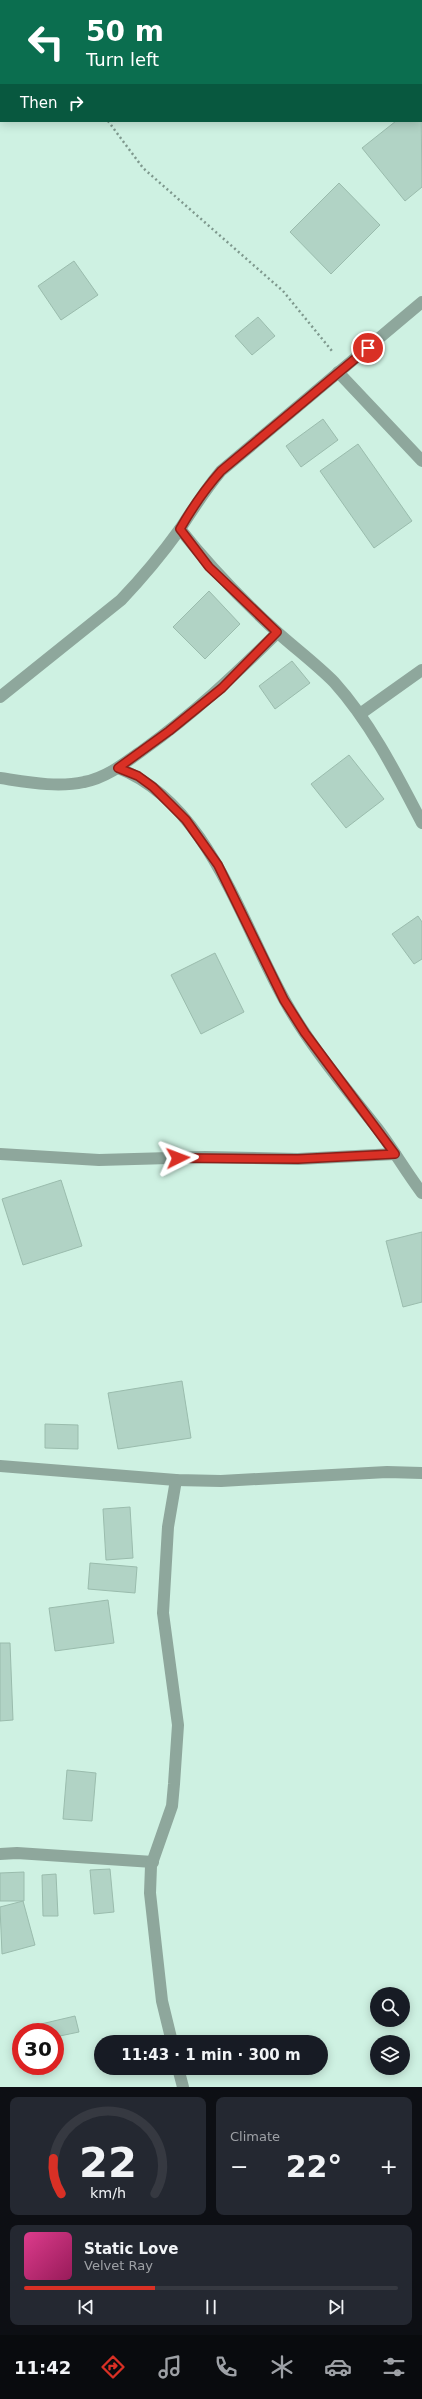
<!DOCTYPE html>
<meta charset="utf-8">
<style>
:root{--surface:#171b24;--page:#242831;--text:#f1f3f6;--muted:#9ea1a6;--line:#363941;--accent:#d93025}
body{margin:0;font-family:"DejaVu Sans",sans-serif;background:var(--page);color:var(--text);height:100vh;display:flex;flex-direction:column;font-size:15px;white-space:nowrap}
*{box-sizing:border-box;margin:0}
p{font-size:13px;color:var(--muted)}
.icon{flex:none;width:22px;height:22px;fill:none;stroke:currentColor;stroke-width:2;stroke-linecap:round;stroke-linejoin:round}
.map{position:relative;height:2087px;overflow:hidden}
.panel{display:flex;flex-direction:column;gap:10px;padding:10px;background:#0d0f14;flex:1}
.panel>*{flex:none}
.hud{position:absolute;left:0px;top:0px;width:422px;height:122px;box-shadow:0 2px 10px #0003;background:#0b6e4f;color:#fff;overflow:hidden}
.buttons{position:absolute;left:370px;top:1987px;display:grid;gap:8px}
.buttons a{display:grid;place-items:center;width:40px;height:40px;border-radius:50%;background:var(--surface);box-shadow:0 2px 10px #0003;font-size:20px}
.speed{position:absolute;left:12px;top:2023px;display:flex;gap:8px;font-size:20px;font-weight:700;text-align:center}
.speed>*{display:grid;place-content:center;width:52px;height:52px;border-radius:50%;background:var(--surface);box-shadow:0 2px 10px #0003;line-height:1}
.speed .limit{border:6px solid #d22;background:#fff;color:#111}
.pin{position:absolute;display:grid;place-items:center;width:34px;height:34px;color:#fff;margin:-17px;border:2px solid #fff;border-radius:50%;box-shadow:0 1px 4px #0007}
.me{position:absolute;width:44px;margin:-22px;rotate:87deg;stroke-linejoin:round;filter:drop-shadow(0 0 3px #0008)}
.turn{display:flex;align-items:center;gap:14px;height:84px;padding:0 20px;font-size:18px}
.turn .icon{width:52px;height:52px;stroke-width:2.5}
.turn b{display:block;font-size:28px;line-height:34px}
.then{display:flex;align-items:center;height:38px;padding:0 20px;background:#0003;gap:8px;font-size:15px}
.big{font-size:30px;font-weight:600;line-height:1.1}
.panel .widget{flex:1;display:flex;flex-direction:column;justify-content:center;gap:6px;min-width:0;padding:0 14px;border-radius:8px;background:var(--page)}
.panel .dial{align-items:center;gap:0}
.dial svg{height:104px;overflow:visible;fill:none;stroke:var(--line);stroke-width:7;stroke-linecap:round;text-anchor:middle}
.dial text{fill:var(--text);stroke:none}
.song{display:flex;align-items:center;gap:12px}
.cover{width:48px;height:48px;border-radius:6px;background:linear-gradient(135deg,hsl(330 70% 55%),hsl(330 70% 35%))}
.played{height:4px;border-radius:2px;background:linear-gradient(90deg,var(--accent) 35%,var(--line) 35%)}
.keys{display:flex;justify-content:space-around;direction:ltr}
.heat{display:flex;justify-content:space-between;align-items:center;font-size:22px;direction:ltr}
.panel .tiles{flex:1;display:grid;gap:10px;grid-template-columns:1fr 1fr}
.widget:last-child{grid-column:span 2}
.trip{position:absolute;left:94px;top:2035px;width:234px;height:40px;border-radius:20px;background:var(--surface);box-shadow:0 2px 10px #0003;font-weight:600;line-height:40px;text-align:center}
.dock{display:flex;height:64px;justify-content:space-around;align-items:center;background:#090b0e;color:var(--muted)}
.dock .icon{width:28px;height:28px}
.dock .on{color:var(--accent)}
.dock b{font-size:18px;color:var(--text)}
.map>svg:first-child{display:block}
.building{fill:#b1d3c5;stroke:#9abcad}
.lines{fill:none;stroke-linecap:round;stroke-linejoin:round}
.path{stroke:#7e988d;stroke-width:2.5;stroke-dasharray:2 3;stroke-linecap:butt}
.minor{stroke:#8ea79c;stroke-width:12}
.route-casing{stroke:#8d1f18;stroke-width:10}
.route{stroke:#d93025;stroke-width:7}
</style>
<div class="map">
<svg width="422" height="2087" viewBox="0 0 422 2087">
<rect width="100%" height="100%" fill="#cef1e2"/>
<g class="building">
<path d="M421,105L422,187L405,201L362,148L396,121H421Z"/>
<path d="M339,183L380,225L331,274L290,232Z"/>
<path d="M74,261L98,295L61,320L38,286Z"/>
<path d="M258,317L275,336L252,355L235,336Z"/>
<path d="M323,419L338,440L301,467L286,446Z"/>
<path d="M358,444L412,521L374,548L320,471Z"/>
<path d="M209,591L240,624L205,659L173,627Z"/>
<path d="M292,661L310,683L275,709L259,686Z"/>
<path d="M349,755L384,799L346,828L311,784Z"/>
<path d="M418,916L422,922V959L414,964L392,934Z"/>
<path d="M215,953L244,1012L201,1034L171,975Z"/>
<path d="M61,1180L82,1246L23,1265L2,1199Z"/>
<path d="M422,1232V1302L403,1307L386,1241Z"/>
<path d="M182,1381L191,1438L118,1449L108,1393Z"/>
<path d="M45,1424L78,1425V1449L45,1448Z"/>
<path d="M130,1507L133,1558L106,1560L103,1509Z"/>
<path d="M90,1563L137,1567L135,1593L88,1589Z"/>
<path d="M108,1600L114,1643L55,1651L49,1608Z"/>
<path d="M0,1643H10L13,1720L0,1721Z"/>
<path d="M67,1770L96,1773L92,1821L63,1819Z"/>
<path d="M110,1869L114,1912L94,1914L90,1870Z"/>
<path d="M24,1872V1901H0V1873Z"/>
<path d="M56,1874L58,1916H43L42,1875Z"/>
<path d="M23,1901L35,1945L2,1954L0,1907Z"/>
<path d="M75,2016L79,2032L55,2037V2032H43L41,2024Z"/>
</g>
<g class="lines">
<g class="path">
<path d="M53,0V1"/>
<path d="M108,121L143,168L283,291L332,351"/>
</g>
<g class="minor">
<path d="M338,372L422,461"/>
<path d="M180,529C209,566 242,600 277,632C296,649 316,664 334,682C371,723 397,775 422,823"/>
<path d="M0,697L121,600C142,578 162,554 180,529C193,509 205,490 221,471L422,302"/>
<path d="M360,714L422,670"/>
<path d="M118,768C208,803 241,923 285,1001C310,1046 345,1087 377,1128C393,1149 406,1172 422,1193"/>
<path d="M0,778C27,782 57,788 84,782C106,778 125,763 143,750C193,714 233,677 277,633"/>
<path d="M0,1154L99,1160L205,1157L298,1159L395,1154"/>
<path d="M0,1466L176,1480L221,1481L387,1472L422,1473"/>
<path d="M0,1854L17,1853L153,1862"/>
<path d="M172,2042L162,2001L150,1893L151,1866L172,1806L174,1784L178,1725L163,1613L168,1527L176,1480"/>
<path d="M178,2068L183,2087"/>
</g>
</g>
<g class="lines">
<g class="route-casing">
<path id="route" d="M178,1158L298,1159L395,1154L305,1033L284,1000L218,865L186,820L153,787L138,776L118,768L169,731L222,688L277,632L209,567L180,529C192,508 205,489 221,471L368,348"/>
</g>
<use href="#route" class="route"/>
</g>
</svg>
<div class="buttons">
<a><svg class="icon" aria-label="search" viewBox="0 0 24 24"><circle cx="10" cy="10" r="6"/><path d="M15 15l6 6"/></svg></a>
<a><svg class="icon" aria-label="layers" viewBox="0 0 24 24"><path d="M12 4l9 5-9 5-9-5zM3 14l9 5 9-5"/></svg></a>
</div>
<div class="speed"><div class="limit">30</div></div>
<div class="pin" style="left:368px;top:348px;background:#d93025"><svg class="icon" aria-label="arrive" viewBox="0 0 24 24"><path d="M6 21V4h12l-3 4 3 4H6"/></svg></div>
<svg class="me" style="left:178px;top:1158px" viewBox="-20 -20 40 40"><path d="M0-17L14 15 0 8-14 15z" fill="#d93025" stroke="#fff" stroke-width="4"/></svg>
<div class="trip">11:43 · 1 min · 300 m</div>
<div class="hud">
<div class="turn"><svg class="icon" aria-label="left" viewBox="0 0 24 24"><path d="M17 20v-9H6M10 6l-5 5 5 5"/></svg><div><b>50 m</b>Turn left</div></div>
<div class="then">Then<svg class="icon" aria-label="right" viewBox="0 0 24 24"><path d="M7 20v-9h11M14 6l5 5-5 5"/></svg></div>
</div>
</div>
<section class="panel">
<div class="tiles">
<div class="widget dial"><svg viewBox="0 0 100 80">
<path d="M14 69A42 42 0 1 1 86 69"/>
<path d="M14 69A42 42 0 0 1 8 42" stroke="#d93025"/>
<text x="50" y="56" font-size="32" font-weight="700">22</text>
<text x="50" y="72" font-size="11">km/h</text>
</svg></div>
<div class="widget"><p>Climate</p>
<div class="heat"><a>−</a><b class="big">22°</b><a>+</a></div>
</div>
<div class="widget">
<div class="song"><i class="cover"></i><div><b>Static Love</b><p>Velvet Ray</p></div></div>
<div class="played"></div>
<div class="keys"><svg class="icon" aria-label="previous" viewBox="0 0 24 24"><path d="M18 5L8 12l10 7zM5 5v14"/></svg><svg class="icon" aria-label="pause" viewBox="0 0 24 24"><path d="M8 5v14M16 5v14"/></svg><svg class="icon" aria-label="next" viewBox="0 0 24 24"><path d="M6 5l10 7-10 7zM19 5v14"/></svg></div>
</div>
</div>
</section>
<nav class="dock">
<b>11:42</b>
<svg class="icon on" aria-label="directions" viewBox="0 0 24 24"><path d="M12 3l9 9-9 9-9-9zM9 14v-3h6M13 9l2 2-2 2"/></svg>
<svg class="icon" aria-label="music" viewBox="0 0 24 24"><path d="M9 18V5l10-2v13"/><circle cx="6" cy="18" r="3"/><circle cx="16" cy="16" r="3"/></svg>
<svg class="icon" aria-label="phone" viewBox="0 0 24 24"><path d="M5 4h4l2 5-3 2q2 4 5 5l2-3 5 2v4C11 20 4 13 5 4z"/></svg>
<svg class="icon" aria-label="climate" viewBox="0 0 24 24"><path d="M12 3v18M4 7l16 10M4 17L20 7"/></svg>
<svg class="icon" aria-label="car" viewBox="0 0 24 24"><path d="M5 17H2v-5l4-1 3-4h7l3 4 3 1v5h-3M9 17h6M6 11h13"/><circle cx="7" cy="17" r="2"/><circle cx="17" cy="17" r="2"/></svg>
<svg class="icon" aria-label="filters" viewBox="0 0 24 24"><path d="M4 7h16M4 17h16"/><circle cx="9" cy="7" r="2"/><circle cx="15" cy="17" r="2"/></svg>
</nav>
